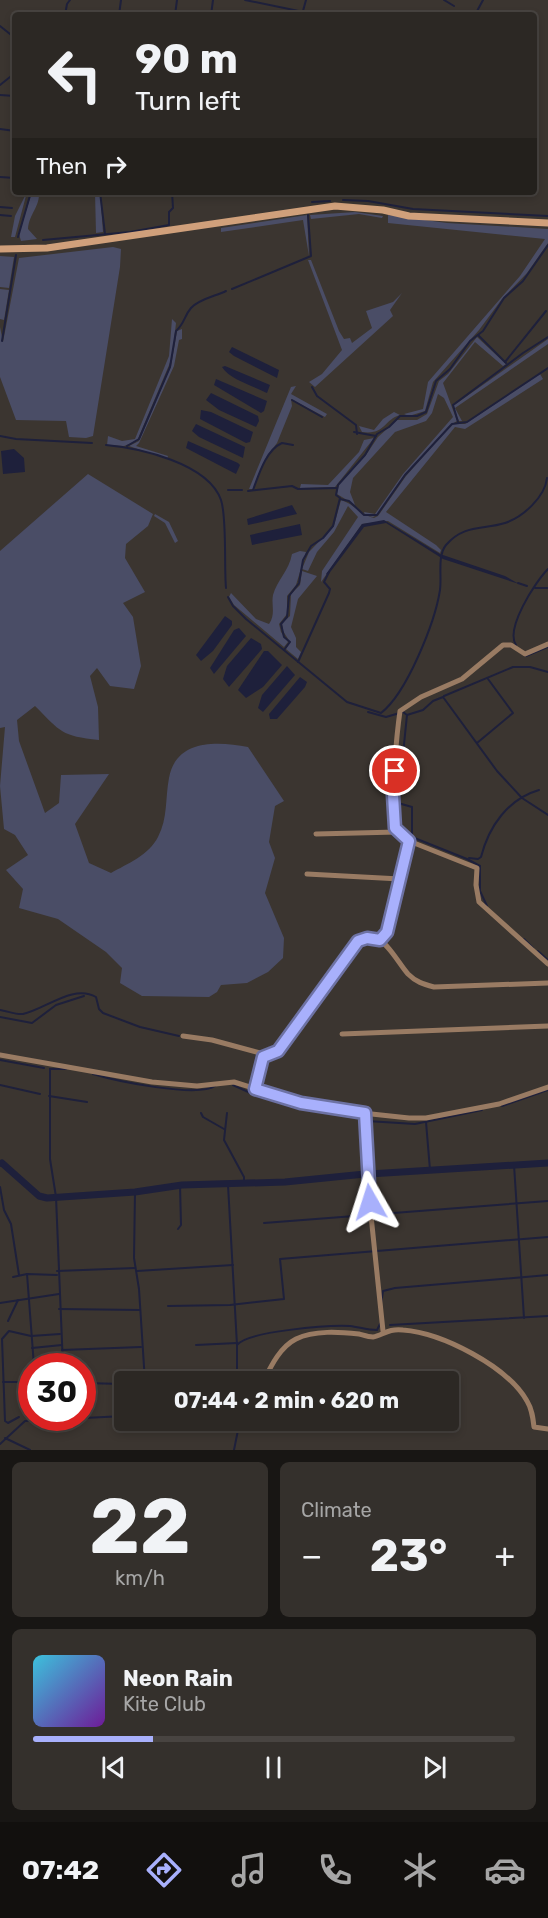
<!DOCTYPE html>
<meta charset="utf-8">
<style>
:root{--surface:#2c2824;--page:#34302c;--text:#f1f3f6;--muted:#a6a6a6;--line:#484441;--accent:#a8b0fc}
body{margin:0;font-family:Rubik,sans-serif;background:var(--page);color:var(--text);height:100vh;display:flex;flex-direction:column;font-size:22px;white-space:nowrap}
*{box-sizing:border-box;margin:0}
p{font-size:20px;color:var(--muted)}
.icon{flex:none;width:33px;height:33px;fill:none;stroke:currentColor;stroke-width:2;stroke-linecap:round;stroke-linejoin:round}
.map{position:relative;height:1450px;overflow:hidden}
.details{display:flex;flex-direction:column;gap:12px;padding:12px;background:#181614;flex:1}
.details>*{flex:none}
.top-card{position:absolute;left:12px;top:12px;width:525px;height:183px;border-radius:6px;box-shadow:0 3px 9px #0003,0 0 0 2px var(--line);background:#2c2824;color:var(--text);overflow:hidden}
.speed{position:absolute;left:18px;top:1353px;display:flex;gap:12px;font-size:30px;font-weight:700;text-align:center}
.speed>*{display:grid;place-content:center;width:78px;height:78px;border-radius:50%;background:var(--surface);box-shadow:0 3px 9px #0003,0 0 0 2px var(--line);line-height:1}
.speed .limit{border:9px solid #d22;background:#fff;color:#111}
.pin{position:absolute;display:grid;place-items:center;width:51px;height:51px;color:#fff;margin:-26px;border:3px solid #fff;border-radius:50%;box-shadow:0 2px 6px #0007}
.me{position:absolute;width:66px;margin:-33px;rotate:354deg;stroke-linejoin:round;filter:drop-shadow(0 0 4px #0008)}
.turn{display:flex;align-items:center;gap:21px;height:126px;padding:0 24px;font-size:27px}
.turn .icon{width:78px;height:78px;stroke-width:2.5}
.turn b{display:block;font-size:42px;line-height:51px}
.then{display:flex;align-items:center;height:57px;padding:0 24px;background:#0003;gap:12px;font-size:22px}
.big{font-size:45px;font-weight:700;line-height:1.1}
.details .widget{flex:1;display:flex;flex-direction:column;justify-content:center;gap:9px;min-width:0;padding:0 21px;border-radius:9px;background:var(--page)}
.details .dial{align-items:center;gap:0}
.dial b{font-size:78px;line-height:1}
.song{display:flex;align-items:center;gap:18px}
.cover{width:72px;height:72px;border-radius:9px;background:linear-gradient(135deg,hsl(190 70% 55%),hsl(280 70% 35%))}
.played{height:6px;border-radius:3px;background:linear-gradient(90deg,var(--accent) 25%,var(--line) 25%)}
.keys{display:flex;justify-content:space-around;direction:ltr}
.heat{display:flex;justify-content:space-between;align-items:center;font-size:33px;direction:ltr}
.details .tiles{flex:1;display:grid;gap:12px;grid-template-columns:1fr 1fr}
.widget:last-child{grid-column:span 2}
.trip{position:absolute;left:114px;top:1371px;width:345px;height:60px;border-radius:6px;background:var(--surface);box-shadow:0 3px 9px #0003,0 0 0 2px var(--line);font-weight:700;line-height:60px;text-align:center}
.tabs{display:flex;height:96px;justify-content:space-around;align-items:center;background:#12100e;color:var(--muted)}
.tabs .icon{width:42px;height:42px}
.tabs .current{color:var(--accent)}
.tabs b{font-size:27px;color:var(--text)}
.map>svg:first-child{display:block}
.green{fill:#4a4d66}
.water{fill:#1e203b}
.lines{fill:none;stroke-linecap:round;stroke-linejoin:round}
.stream{stroke:#1e203b;stroke-width:2}
.canal{stroke:#1e203b;stroke-width:7}
.street{stroke:#997b63;stroke-width:5}
.secondary{stroke:#d0a07b;stroke-width:7}
.route-casing{stroke:#6d72a4;stroke-width:15}
.route{stroke:#a8b0fc;stroke-width:10}
</style>
<div class="map">
<svg width="548" height="1450" viewBox="0 0 548 1450">
<rect width="100%" height="100%" fill="#3b3530"/>
<g class="green">
<path d="M27,192L15,237H11L15,216Z"/>
<path d="M32,192H39C40,207 29,214 28,229L37,239L21,241L19,234Z"/>
<path d="M95,192H100L103,232L96,233Z"/>
<path d="M355,212L383,216L382,218L359,214L311,219L310,215Z"/>
<path d="M307,215L309,256L303,220L221,232V228Z"/>
<path d="M388,215L447,223L548,229V243L527,273L502,299L479,330L433,382L425,411L409,416L404,414L423,409L428,382L520,276L545,239L388,223Z"/>
<path d="M113,247L121,249L120,267L93,436L86,438L69,437L66,421L16,420L0,377V327L3,342L19,258Z"/>
<path d="M0,256L14,257L9,288L0,287Z"/>
<path d="M308,260H311L339,331L344,339L350,338L352,343L372,328L366,311L393,302L402,293L390,310L393,316L315,387L309,382L322,374L342,350Z"/>
<path d="M0,289L9,290L4,320L0,319Z"/>
<path d="M172,319L176,323L172,358L137,441L124,446L107,445L108,436L122,441L135,439L169,356Z"/>
<path d="M182,329V339L179,340L174,366L139,443L136,446L168,456L167,459L129,446L139,441L171,366L177,331Z"/>
<path d="M477,337L506,364L503,366L475,342L443,383L457,421L449,426L404,475L377,515L373,517L365,515L364,512L375,514L403,474L453,417L444,398L438,394L432,413L426,421L395,432L353,478L350,492L355,505L337,494L339,484L366,455L378,437L397,420H417L427,414L439,381L448,374Z"/>
<path d="M548,339V344L455,408L462,421H459L453,406Z"/>
<path d="M540,374L543,379L465,429L455,427L386,512L436,545L441,550L440,553L388,521L362,524L321,582L322,571L358,517L348,506L334,532L317,552L308,571L302,569L309,552L334,526L341,500C354,504 361,515 374,518L378,516L406,476L452,424H465Z"/>
<path d="M296,386L291,394L327,414L325,417L291,399L292,406L277,443L267,456L253,489H249L291,387Z"/>
<path d="M394,412L400,415C383,420 386,435 362,432L359,426L374,430L383,419Z"/>
<path d="M374,438L335,487L300,488L301,484L328,485L359,452L364,440Z"/>
<path d="M88,474L153,514L148,526L126,544L125,558L145,592L123,603L133,617L141,666L134,689L110,686L97,668L90,676L98,707L99,740C61,736 61,732 35,706L17,720L19,741L45,813L59,803L61,775L109,774L75,824L89,863L111,873C127,864 149,855 158,837C168,818 165,799 169,778C176,739 217,741 248,747L284,801L275,806L269,842L275,858L265,893L284,938L283,958L268,972L247,983L221,985L217,992L209,997L142,996L120,983L122,968L106,952L58,919L19,908L23,889L6,870L28,855L15,835L4,829L0,786L5,727L0,728V551Z"/>
<path d="M155,514L169,522L178,541L175,543L165,523L154,516Z"/>
<path d="M300,551L306,552L296,585L287,596V614L279,624L281,632L288,642L284,647L234,605L229,597L231,593L256,619L269,624C276,614 271,605 273,595C277,580 289,571 292,554Z"/>
<path d="M302,571L317,576L298,599L291,627L296,638V647L301,652L298,659L286,649L290,642L283,631L282,623L290,616L291,594L300,585Z"/>
</g>
<g class="water">
<path d="M232,347L279,370L277,378L234,356L229,352Z"/>
<path d="M225,366L270,385L267,393C254,386 230,380 222,367Z"/>
<path d="M216,379L267,401L264,411L261,413L214,385Z"/>
<path d="M211,393L258,416L259,421L256,427L219,410L206,400Z"/>
<path d="M201,410L211,412L253,432L250,442L246,443L200,419Z"/>
<path d="M196,424L245,447L243,458L199,437L192,431Z"/>
<path d="M188,441L238,463L240,465L236,474L186,448Z"/>
<path d="M14,449L24,458L25,472L3,474L1,451Z"/>
<path d="M292,505L297,514L248,525L247,519Z"/>
<path d="M384,520L440,554L505,576L519,584L443,559L386,523L364,527L328,575L326,574L362,524Z"/>
<path d="M300,524L302,535L252,545L250,535Z"/>
<path d="M225,616L232,621V625L213,651L201,661L196,655Z"/>
<path d="M239,628L246,636L214,674L210,668L234,630Z"/>
<path d="M251,638L261,644L262,649L229,687L223,679L227,666Z"/>
<path d="M264,651H268L282,665L263,687L246,698L238,690Z"/>
<path d="M287,666L295,675L263,712L258,708L262,695Z"/>
<path d="M300,677L307,682L305,687L277,719H270L269,714Z"/>
</g>
<g class="lines">
<g class="stream">
<path d="M245,0L318,15"/>
<path d="M444,0L454,6"/>
<path d="M303,11L306,0"/>
<path d="M476,13L483,0"/>
<path d="M65,15L67,4L70,0"/>
<path d="M119,15L121,0"/>
<path d="M175,15L177,0"/>
<path d="M211,15L213,0"/>
<path d="M0,26L15,38"/>
<path d="M0,85L15,73"/>
<path d="M0,95L15,96"/>
<path d="M0,129L15,131"/>
<path d="M0,177L15,178"/>
<path d="M100,192L105,234"/>
<path d="M343,200L368,201L413,209L548,216"/>
<path d="M312,202L330,201"/>
<path d="M0,207L12,208"/>
<path d="M0,215L11,216"/>
<path d="M18,237L31,192"/>
<path d="M43,240L130,232L169,225V212L173,208L172,192"/>
<path d="M232,289L311,256L308,215"/>
<path d="M478,335L506,363"/>
<path d="M2,341L16,255"/>
<path d="M505,362L546,311"/>
<path d="M312,387L317,396L356,425L357,434"/>
<path d="M292,400L322,417"/>
<path d="M458,422L453,405L523,353L548,337"/>
<path d="M354,432L376,436"/>
<path d="M0,436L16,439L92,443"/>
<path d="M106,445C139,448 208,463 221,500C227,517 224,567 226,588"/>
<path d="M127,446L139,439L170,367L176,331C185,323 184,316 191,308C199,299 216,296 226,291"/>
<path d="M228,490H242"/>
<path d="M253,490C259,474 266,450 282,443L293,445"/>
<path d="M248,491L292,486L298,489L337,488"/>
<path d="M340,499L349,501L364,515H377L405,475L452,424L467,422L548,368"/>
<path d="M518,583L527,586"/>
<path d="M535,588H548"/>
<path d="M228,597L233,606L246,619L347,702L381,713C407,693 435,622 440,590C442,576 437,556 446,545C464,524 483,530 505,523C523,517 545,497 547,478"/>
<path d="M516,645C505,629 535,582 548,569"/>
<path d="M284,650L290,642L284,637L281,624L287,617L289,596L299,583L303,560L311,546L323,538L333,526L340,498L336,495L338,485L365,455L377,434L389,427L400,416H417L426,412L436,381L450,369L470,341L483,331L504,298L523,281L548,245"/>
<path d="M526,656L548,647"/>
<path d="M298,662L329,593L330,589L324,582L329,572"/>
<path d="M444,696L513,667H530L548,672"/>
<path d="M368,712L386,717L403,712L407,715L423,710L433,701L443,697L497,771L522,798L548,815"/>
<path d="M407,715L398,803L412,807V837L467,859L480,866V891L487,906"/>
<path d="M477,743L513,713L488,679"/>
<path d="M469,858L478,859L481,857C489,826 508,799 539,790"/>
<path d="M524,939L533,948"/>
<path d="M538,951L548,960"/>
<path d="M0,1010C7,1011 17,1015 23,1014C46,1009 73,984 96,997L99,1009L103,1013L140,1027L179,1036"/>
<path d="M0,1017L32,1023L56,1005L84,996"/>
<path d="M0,1060L44,1068"/>
<path d="M50,1069H66"/>
<path d="M50,1069V1159L56,1197L63,1366"/>
<path d="M93,1074C116,1081 197,1098 215,1086"/>
<path d="M0,1085L40,1094"/>
<path d="M233,1085L259,1097L362,1119"/>
<path d="M49,1096L87,1102"/>
<path d="M502,1106L548,1090"/>
<path d="M201,1113L203,1117L224,1129"/>
<path d="M227,1113L224,1140L244,1177V1184"/>
<path d="M367,1121L415,1124L482,1110"/>
<path d="M426,1122L430,1170"/>
<path d="M514,1165L524,1318"/>
<path d="M0,1166L2,1163"/>
<path d="M228,1185L237,1345"/>
<path d="M0,1187L4,1210L11,1224L19,1275"/>
<path d="M135,1192L134,1258L139,1289L145,1382"/>
<path d="M264,1223L548,1201"/>
<path d="M178,1229L181,1225L180,1185"/>
<path d="M57,1271L135,1268"/>
<path d="M137,1271L233,1265"/>
<path d="M27,1274L34,1366"/>
<path d="M13,1277L27,1274L57,1275"/>
<path d="M0,1303L59,1294"/>
<path d="M381,1304L383,1291L395,1288L548,1275"/>
<path d="M168,1306L230,1305L284,1299L280,1259L548,1237"/>
<path d="M59,1309L140,1310"/>
<path d="M8,1321L18,1300"/>
<path d="M390,1325L548,1316"/>
<path d="M196,1345L237,1343"/>
<path d="M32,1348L62,1345"/>
<path d="M62,1350L141,1347"/>
<path d="M3,1382H32"/>
<path d="M186,1382L233,1378L237,1373V1345C247,1331 330,1325 350,1326C359,1327 367,1330 377,1330L380,1324"/>
<path d="M82,1383L124,1384"/>
<path d="M19,1417L8,1423L5,1421L2,1339L9,1331L31,1336L60,1334"/>
<path d="M5,1438L30,1450"/>
<path d="M0,1444L25,1421L124,1416"/>
<path d="M234,1450L240,1420"/>
</g>
<g class="canal">
<path d="M2,1163L39,1196L47,1198L135,1192L182,1185L285,1182L365,1174"/>
<path d="M369,1174L548,1163"/>
</g>
<g class="street">
<path d="M548,644L525,654L511,645H503L462,679L421,697L400,711C397,732 389,813 395,829C398,835 404,838 409,841L477,868L476,885L479,902L548,964"/>
<path d="M316,834L397,832"/>
<path d="M307,874L400,879"/>
<path d="M380,940L391,920L409,841"/>
<path d="M342,1034L548,1026"/>
<path d="M183,1036L212,1040L260,1053L263,1057L255,1089"/>
<path d="M0,1055L152,1082L197,1086L234,1082L301,1103L334,1110L409,1118H426L499,1104L548,1087"/>
<path d="M263,1057L278,1051L351,949C377,917 393,957 408,974C416,982 423,984 434,987L548,983"/>
<path d="M365,1113L367,1177L383,1331"/>
<path d="M263,1382C271,1366 280,1347 296,1339C314,1330 340,1332 359,1334C363,1335 368,1337 373,1337C382,1336 388,1328 403,1330C442,1333 507,1366 527,1401C532,1409 533,1418 534,1427L548,1429"/>
</g>
<path class="secondary" d="M0,249L47,248L335,206L383,210L409,216L548,223"/>
</g>
<g class="lines">
<g class="route-casing">
<path id="route" d="M370,1202L365,1113L301,1103L255,1089L263,1057L278,1051L358,941L367,938L380,940L387,932L409,841L395,828L393,795L395,771"/>
</g>
<use href="#route" class="route"/>
</g>
</svg>
<div class="speed"><div class="limit">30</div></div>
<div class="pin" style="left:395px;top:771px;background:#d93025"><svg class="icon" aria-label="arrive" viewBox="0 0 24 24"><path d="M6 21V4h12l-3 4 3 4H6"/></svg></div>
<svg class="me" style="left:370px;top:1202px" viewBox="-20 -20 40 40"><path d="M0-17L14 15 0 8-14 15z" fill="#a8b0fc" stroke="#fff" stroke-width="4"/></svg>
<div class="trip">07:44 · 2 min · 620 m</div>
<div class="top-card">
<div class="turn"><svg class="icon" aria-label="left" viewBox="0 0 24 24"><path d="M17 20v-9H6M10 6l-5 5 5 5"/></svg><div><b>90 m</b>Turn left</div></div>
<div class="then">Then<svg class="icon" aria-label="right" viewBox="0 0 24 24"><path d="M7 20v-9h11M14 6l5 5-5 5"/></svg></div>
</div>
</div>
<section class="details">
<div class="tiles">
<div class="widget dial"><b>22</b><p>km/h</p></div>
<div class="widget"><p>Climate</p>
<div class="heat"><a>−</a><b class="big">23°</b><a>+</a></div>
</div>
<div class="widget">
<div class="song"><i class="cover"></i><div><b>Neon Rain</b><p>Kite Club</p></div></div>
<div class="played"></div>
<div class="keys"><svg class="icon" aria-label="previous" viewBox="0 0 24 24"><path d="M18 5L8 12l10 7zM5 5v14"/></svg><svg class="icon" aria-label="pause" viewBox="0 0 24 24"><path d="M8 5v14M16 5v14"/></svg><svg class="icon" aria-label="next" viewBox="0 0 24 24"><path d="M6 5l10 7-10 7zM19 5v14"/></svg></div>
</div>
</div>
</section>
<nav class="tabs">
<b>07:42</b>
<svg class="icon current" aria-label="directions" viewBox="0 0 24 24"><path d="M12 3l9 9-9 9-9-9zM9 14v-3h6M13 9l2 2-2 2"/></svg>
<svg class="icon" aria-label="music" viewBox="0 0 24 24"><path d="M9 18V5l10-2v13"/><circle cx="6" cy="18" r="3"/><circle cx="16" cy="16" r="3"/></svg>
<svg class="icon" aria-label="phone" viewBox="0 0 24 24"><path d="M5 4h4l2 5-3 2q2 4 5 5l2-3 5 2v4C11 20 4 13 5 4z"/></svg>
<svg class="icon" aria-label="climate" viewBox="0 0 24 24"><path d="M12 3v18M4 7l16 10M4 17L20 7"/></svg>
<svg class="icon" aria-label="car" viewBox="0 0 24 24"><path d="M5 17H2v-5l4-1 3-4h7l3 4 3 1v5h-3M9 17h6M6 11h13"/><circle cx="7" cy="17" r="2"/><circle cx="17" cy="17" r="2"/></svg>
</nav>
